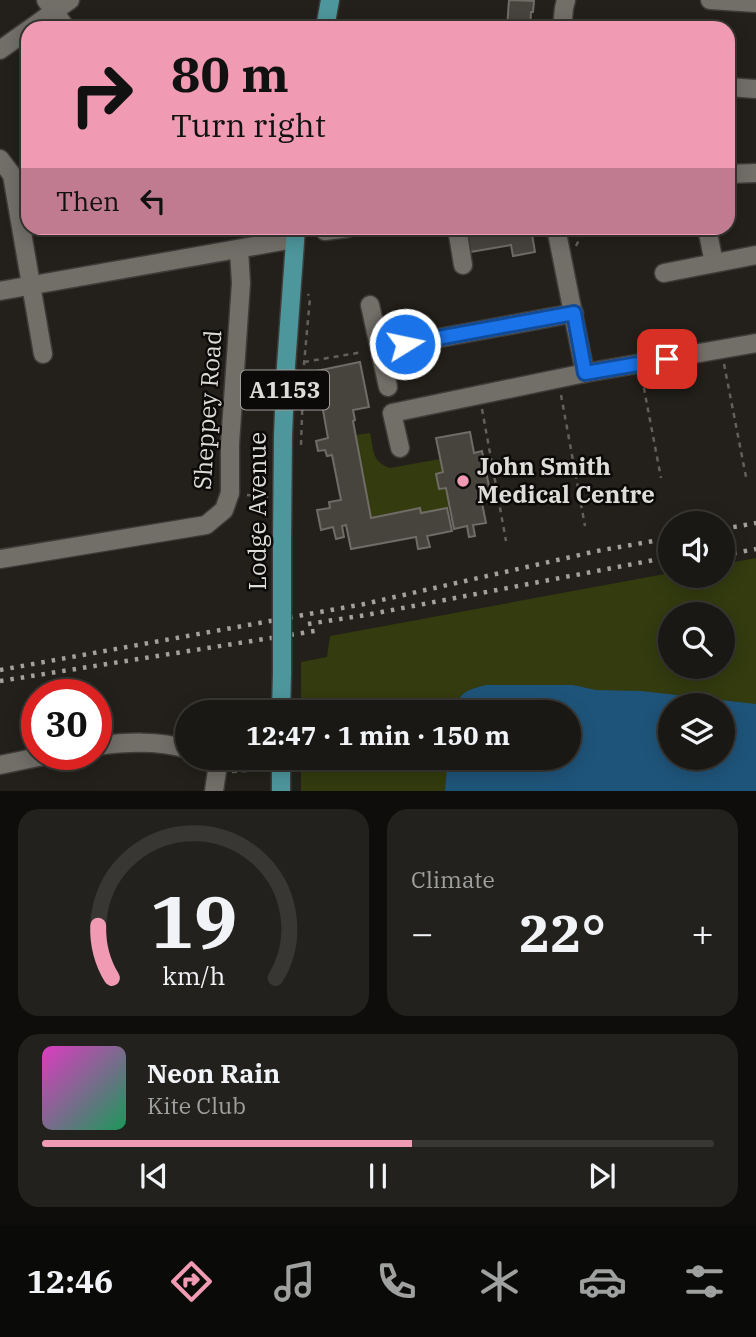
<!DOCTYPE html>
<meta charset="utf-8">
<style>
:root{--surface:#1a1814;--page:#23211d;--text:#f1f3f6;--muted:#9fa0a0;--line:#383734;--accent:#f19ab4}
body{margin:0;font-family:"IBM Plex Serif",serif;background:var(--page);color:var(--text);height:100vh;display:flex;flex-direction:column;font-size:26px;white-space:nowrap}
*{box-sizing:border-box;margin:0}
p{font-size:23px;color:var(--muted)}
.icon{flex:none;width:38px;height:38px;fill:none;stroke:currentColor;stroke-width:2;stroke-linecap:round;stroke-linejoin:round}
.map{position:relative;height:791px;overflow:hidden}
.side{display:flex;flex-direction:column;gap:18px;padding:18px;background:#0e0d0b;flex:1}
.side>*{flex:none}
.banner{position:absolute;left:21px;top:21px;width:714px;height:214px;border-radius:21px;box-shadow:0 4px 18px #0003,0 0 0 2px var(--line);background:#f19ab4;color:#111;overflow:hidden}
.buttons{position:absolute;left:658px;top:511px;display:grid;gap:14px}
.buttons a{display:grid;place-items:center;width:77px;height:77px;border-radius:50%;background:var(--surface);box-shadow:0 4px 18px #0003,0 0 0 2px var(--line);font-size:35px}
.speed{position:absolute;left:21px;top:679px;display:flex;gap:14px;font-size:35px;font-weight:700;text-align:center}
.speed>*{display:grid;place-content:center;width:91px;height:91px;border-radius:50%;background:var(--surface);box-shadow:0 4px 18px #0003,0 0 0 2px var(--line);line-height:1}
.speed .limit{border:10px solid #d22;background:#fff;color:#111}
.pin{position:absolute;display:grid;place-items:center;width:60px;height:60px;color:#fff;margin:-30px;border-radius:14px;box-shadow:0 4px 10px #0006}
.me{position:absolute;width:77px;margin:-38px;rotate:80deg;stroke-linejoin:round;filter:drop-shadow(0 0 5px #0008)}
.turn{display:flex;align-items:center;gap:24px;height:147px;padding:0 35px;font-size:32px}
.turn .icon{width:91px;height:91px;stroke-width:2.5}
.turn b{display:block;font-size:49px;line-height:60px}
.then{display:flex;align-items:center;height:66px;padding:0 35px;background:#0003;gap:14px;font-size:26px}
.big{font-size:52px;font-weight:700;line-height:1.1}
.side .card{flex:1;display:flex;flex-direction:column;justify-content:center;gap:10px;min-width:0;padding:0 24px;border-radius:21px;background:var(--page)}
.side .dial{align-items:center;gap:0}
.dial svg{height:182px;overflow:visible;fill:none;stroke:var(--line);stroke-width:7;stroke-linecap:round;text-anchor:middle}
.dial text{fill:var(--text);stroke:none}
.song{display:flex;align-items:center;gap:21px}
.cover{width:84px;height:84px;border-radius:10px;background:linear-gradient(135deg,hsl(310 70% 55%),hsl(150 70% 35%))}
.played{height:7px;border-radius:4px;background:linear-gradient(90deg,var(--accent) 55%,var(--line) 55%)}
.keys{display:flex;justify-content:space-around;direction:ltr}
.heat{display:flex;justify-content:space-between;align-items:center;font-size:38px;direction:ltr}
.side .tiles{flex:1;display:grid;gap:18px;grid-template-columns:1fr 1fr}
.card:last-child{grid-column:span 2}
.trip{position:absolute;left:175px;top:700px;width:406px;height:70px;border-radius:35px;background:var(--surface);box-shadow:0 4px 18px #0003,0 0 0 2px var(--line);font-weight:700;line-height:70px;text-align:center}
.menu{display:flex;height:112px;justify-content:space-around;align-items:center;background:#0a0a08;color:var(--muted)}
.menu .icon{width:49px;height:49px}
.menu .current{color:var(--accent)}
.menu b{font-size:32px;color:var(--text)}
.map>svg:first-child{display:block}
.green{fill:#333b0f;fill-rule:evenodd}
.water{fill:#1f547a;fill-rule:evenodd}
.building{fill:#47433d;stroke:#6f6b65;stroke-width:2}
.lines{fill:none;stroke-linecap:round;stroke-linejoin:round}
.minor-casing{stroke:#3e3c39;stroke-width:21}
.major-casing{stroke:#3e3c39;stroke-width:21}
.path{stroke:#63605c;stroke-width:2.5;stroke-dasharray:5 5;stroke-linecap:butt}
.minor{stroke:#726e68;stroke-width:18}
.major{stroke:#4d969c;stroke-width:18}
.rail{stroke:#a3a19d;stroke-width:4.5;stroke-dasharray:3.5 7;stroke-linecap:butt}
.major-bridge-casing{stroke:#3e3c39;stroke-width:21;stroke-linecap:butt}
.major-bridge{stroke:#4d969c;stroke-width:18}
.route-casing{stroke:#114b97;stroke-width:18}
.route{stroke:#1a73e8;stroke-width:12}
.poi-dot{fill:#f19ab4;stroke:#0b0a08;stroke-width:2.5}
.labels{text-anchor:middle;stroke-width:5;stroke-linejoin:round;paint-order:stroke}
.shield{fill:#0b0a08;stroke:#9f9d9a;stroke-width:2}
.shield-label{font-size:23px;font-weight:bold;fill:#dedcd9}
.street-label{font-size:24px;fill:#dedcd9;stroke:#0b0a08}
.poi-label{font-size:24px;font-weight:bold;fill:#dedcd9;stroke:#0b0a08;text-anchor:start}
</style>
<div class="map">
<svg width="756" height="791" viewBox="0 0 756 791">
<rect width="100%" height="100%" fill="#23201b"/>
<g class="green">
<path d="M370,433C374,450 371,461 390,468L440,459L443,472L436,474L439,489L446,488L450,508L421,513L419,508L371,518L355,435Z"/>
<path d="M756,558V791H301V758H569V712H301V662L327,657L330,636L670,573V576H723V564ZM670,614H723V667H670ZM670,705H723V758H670Z"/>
</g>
<path class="water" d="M486,685H573L596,690L641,691L756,704V791H445L448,758H569V712H453C460,692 466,690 486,685ZM670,705H723V758H670Z"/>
<g class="building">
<path d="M509,0L534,1L533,12H531L530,28H507Z"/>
<path d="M477,228H531L535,252L513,256L511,245L470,252L466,229Z"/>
<path d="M360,362L369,407L353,410L355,420L353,421L371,518L420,508L421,513L447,508L452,531L427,536L430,547L418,549L416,537L351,549L346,525L342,526L344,537L336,539L333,527L321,530L317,510L330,508L329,502L341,500L332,455L327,456L325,450L318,451L316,441L328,438L316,371Z"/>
<path d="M470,432L474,453L482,451L490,491L480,493L486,523L473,525L475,536L469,537L467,526L454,529L446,488L439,489L436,474L443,472L436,438Z"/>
</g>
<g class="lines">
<g class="minor-casing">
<g id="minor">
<path d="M46,0L66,28"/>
<path d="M710,0L756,3"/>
<path d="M31,28L70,0"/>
<path d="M562,28L564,8L566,0"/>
<path d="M0,50L28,30"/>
<path d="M728,87L756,89"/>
<path d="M0,159L12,175L43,354"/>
<path d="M728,174L756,173"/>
<path d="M457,228L463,265"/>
<path d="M556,228L585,373"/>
<path d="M707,228L714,263"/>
<path d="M325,231L348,228"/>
<path d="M664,273L756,255"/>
<path d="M0,291L294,239"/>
<path d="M370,305L388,387"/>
<path d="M380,349L574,313"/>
<path d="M400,448L392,413L585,373L756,343"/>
<path d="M0,559L206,525L224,510L230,493V444L241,283L239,250"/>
<path d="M96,746C126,742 158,740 187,749"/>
<path d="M212,758L217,771L214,791"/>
<path d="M0,765L53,754"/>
</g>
</g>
<g class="major-casing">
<g id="major">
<path d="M325,28L330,0"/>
<path d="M282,541L283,435L286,366L296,228"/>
<path d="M281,712L282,673"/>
<path d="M281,791V758"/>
</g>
</g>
<g class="path">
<path d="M576,246L585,228"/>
<path d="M304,362L363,352"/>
<path d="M724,364L746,477"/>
<path d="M303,375L310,298L308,294"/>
<path d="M642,378L661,478"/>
<path d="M561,395L585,526"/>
<path d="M482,409L506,541"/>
<path d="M301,445L303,388"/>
<path d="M247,495L268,497"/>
<path d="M232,772L264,770"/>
</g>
<use href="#minor" class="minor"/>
<use href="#major" class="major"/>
<g class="rail">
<path d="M723,529L756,523"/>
<path d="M723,555L756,549"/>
<path d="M308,624L366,615L670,557"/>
<path d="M0,670L364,604L597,551L670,538"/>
<path d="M0,681L321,630"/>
</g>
<g class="major-bridge-casing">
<path id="major-bridge" d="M282,673V541"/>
</g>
<use href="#major-bridge" class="major-bridge"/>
</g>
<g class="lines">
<g class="route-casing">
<path id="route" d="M405,344L574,313L585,373L667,359"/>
</g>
<use href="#route" class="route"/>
</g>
<circle class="poi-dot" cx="463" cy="481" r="7"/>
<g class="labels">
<rect class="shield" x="241" y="370.5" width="88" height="39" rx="5"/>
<g class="shield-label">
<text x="285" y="398">A1153</text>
</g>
<g class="street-label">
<text transform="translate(208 410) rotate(-86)" y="8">Sheppey Road</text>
<text transform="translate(258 511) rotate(-90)" y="8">Lodge Avenue</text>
</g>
<g class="poi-label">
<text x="477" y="475">John Smith<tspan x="477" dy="28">Medical Centre</tspan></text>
</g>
</g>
</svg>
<div class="buttons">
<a><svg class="icon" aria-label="sound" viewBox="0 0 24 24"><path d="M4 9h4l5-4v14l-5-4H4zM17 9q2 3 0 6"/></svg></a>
<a><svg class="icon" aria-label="search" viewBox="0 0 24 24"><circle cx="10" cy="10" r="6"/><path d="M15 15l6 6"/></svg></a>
<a><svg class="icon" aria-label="layers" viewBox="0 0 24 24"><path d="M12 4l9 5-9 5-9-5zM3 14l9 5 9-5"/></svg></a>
</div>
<div class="speed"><div class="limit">30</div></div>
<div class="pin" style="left:667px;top:359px;background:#d93025"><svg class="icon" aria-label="arrive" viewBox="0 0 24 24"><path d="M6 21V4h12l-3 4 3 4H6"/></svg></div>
<svg class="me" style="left:405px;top:344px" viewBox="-20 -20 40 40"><circle r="17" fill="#1a73e8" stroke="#fff" stroke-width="3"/><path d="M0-11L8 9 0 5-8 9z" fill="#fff"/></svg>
<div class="trip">12:47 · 1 min · 150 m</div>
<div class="banner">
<div class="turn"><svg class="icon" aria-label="right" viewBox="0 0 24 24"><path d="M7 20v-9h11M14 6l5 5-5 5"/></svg><div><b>80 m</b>Turn right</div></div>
<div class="then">Then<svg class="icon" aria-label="left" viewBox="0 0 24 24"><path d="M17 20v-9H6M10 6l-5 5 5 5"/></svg></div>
</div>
</div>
<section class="side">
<div class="tiles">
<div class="card dial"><svg viewBox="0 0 100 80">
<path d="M14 69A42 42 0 1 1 86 69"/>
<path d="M14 69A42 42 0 0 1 8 46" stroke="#f19ab4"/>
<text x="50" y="56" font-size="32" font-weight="700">19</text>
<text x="50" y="72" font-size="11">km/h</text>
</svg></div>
<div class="card"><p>Climate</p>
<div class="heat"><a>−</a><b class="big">22°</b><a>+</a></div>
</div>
<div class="card">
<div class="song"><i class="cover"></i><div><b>Neon Rain</b><p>Kite Club</p></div></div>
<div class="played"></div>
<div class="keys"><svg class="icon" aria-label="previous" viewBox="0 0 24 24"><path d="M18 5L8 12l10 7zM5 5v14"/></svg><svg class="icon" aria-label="pause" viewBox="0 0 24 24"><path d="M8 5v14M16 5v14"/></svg><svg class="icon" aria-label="next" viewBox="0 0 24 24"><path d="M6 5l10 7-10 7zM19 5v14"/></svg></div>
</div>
</div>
</section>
<nav class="menu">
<b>12:46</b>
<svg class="icon current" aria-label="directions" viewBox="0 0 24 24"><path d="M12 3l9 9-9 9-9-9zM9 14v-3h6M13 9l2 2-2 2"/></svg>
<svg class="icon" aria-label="music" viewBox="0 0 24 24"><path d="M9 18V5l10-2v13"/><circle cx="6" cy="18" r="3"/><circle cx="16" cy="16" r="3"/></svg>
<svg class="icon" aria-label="phone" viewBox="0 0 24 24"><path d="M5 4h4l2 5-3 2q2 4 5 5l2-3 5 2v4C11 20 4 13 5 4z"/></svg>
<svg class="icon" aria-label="climate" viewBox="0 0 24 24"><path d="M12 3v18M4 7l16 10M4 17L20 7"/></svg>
<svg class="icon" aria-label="car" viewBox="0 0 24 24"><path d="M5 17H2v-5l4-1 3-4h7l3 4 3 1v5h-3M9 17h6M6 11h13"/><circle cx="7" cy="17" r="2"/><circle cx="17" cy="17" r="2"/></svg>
<svg class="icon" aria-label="filters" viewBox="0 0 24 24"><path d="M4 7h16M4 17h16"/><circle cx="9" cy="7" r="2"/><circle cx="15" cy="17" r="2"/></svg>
</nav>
